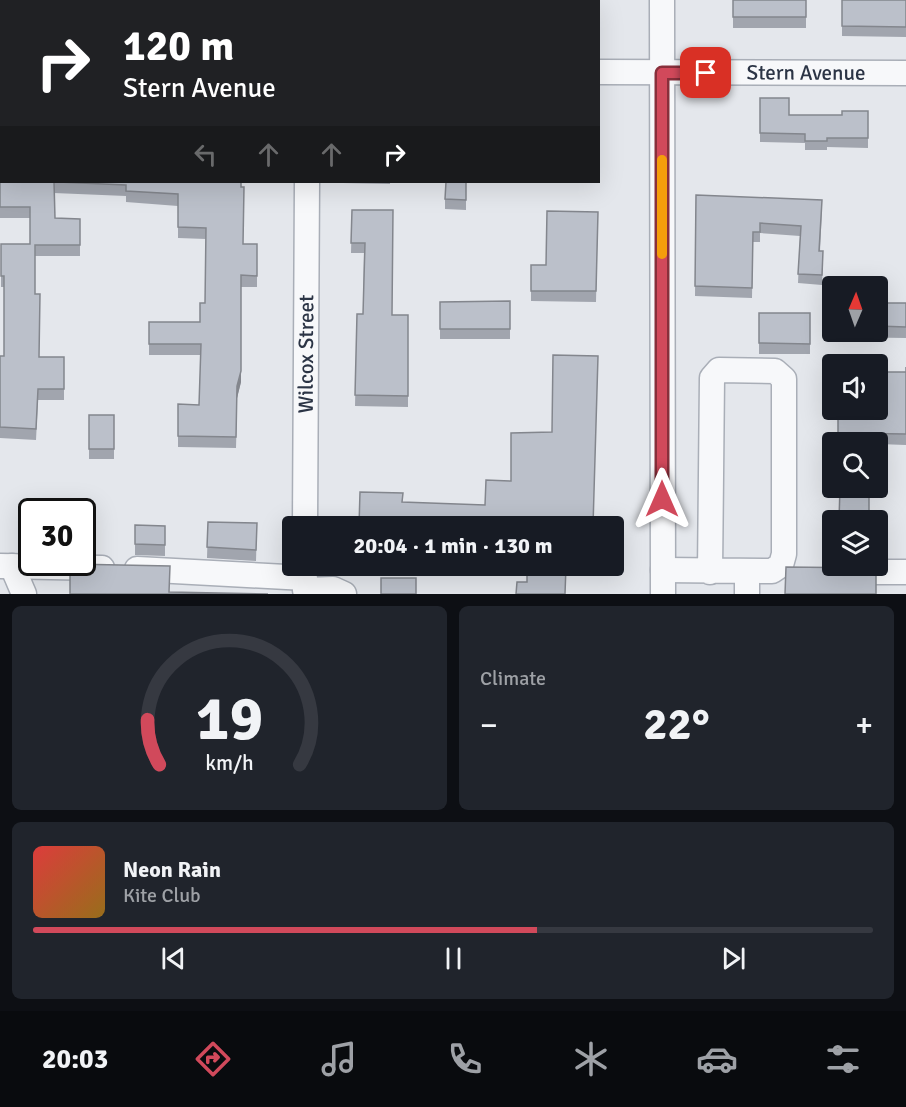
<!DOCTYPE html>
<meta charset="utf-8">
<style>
:root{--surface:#171b24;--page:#20242c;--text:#f1f3f6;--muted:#9ea1a6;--line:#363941;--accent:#d1495b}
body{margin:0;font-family:Signika,sans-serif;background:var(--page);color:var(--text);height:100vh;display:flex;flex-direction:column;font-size:22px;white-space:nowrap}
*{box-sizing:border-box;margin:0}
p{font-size:20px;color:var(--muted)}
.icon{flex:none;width:33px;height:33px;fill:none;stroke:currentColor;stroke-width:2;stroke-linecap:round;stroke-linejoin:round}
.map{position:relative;height:594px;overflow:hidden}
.drawer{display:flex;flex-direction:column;gap:12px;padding:12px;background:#0d0f14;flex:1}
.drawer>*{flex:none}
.top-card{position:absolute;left:0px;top:0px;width:600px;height:183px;box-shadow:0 6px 24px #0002;background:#202124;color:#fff;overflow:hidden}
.needle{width:39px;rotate:2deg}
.tools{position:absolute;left:822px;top:276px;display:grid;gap:12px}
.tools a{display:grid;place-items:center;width:66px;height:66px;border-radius:6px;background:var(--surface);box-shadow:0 6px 24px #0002;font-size:30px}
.speed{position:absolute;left:18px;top:498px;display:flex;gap:12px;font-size:30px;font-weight:700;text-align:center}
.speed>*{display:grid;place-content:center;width:78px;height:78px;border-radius:50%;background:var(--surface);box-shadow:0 6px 24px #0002;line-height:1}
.speed .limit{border:3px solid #111;border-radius:9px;background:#fff;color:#111}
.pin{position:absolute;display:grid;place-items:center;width:51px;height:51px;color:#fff;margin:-26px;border-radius:12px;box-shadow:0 3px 9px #0006}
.me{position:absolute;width:66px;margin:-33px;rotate:0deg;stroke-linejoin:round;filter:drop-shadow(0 0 4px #0008)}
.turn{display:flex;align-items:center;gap:21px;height:126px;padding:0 24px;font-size:27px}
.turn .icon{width:78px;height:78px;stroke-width:2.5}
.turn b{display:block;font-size:42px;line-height:51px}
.lanes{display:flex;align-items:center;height:57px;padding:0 24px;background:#0003;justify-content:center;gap:30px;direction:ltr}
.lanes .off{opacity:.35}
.big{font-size:45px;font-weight:700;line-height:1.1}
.drawer .widget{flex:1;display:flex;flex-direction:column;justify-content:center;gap:9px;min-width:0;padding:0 21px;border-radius:9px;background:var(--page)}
.drawer .dial{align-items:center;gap:0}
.dial svg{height:156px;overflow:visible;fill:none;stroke:var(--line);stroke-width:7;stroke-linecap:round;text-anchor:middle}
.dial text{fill:var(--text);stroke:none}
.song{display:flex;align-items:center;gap:18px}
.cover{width:72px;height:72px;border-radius:9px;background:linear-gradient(135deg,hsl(0 70% 55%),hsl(40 70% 35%))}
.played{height:6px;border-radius:3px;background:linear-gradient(90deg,var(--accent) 60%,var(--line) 60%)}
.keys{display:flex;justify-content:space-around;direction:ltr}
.heat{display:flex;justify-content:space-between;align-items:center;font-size:33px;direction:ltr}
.drawer .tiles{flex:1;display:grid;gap:12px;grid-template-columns:1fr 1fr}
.widget:last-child{grid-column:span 2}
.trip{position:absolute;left:282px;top:516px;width:342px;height:60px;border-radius:6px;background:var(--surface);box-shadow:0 6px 24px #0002;font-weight:700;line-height:60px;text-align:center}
.menu{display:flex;height:96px;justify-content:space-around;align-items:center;background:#090b0e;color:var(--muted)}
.menu .icon{width:42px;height:42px}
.menu .active{color:var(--accent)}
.menu b{font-size:27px;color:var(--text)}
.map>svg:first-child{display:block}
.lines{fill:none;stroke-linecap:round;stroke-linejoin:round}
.minor-casing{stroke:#a9aeb7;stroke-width:27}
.minor{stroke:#f7f8fa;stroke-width:24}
.wall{fill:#a1a5ae}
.shaded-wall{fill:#83868d}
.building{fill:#bbc0ca;stroke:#83868d;stroke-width:1.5}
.route-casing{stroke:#882f3b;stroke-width:15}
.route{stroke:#d1495b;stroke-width:10}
.slow{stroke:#f59e0b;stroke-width:10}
.labels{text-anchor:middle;stroke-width:5;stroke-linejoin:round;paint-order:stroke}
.street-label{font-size:21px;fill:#2b3445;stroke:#f4f6f9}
</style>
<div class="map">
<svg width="906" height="594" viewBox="0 0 906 594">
<rect width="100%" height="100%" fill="#e4e7ec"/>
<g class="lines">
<g class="minor-casing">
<g id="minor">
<path d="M662,0L663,594"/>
<path d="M308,2V0"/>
<path d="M0,71H2"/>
<path id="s1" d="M598,72L906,73"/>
<path id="s2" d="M305,526L307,182"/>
<path d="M0,566L102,568"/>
<path d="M12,566L24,594"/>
<path d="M137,569L305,578"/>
<path d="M663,570L772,571L781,565L784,554V379L775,371L719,370L712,378L710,572"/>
<path d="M747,572V594"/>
<path d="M844,572H906"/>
<path d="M305,590L333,589L344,594"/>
</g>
</g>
<use href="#minor" class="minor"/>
</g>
<g class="wall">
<path d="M0,0L2,2V17H0Z"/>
<rect x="733" y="0" width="73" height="28"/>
<path d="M842,0H906V37L842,36Z"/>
<path d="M760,98L789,115H842L868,111V148L827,147V150H805V143L760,142Z"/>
<path d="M0,173L241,182L243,244H257V287H241V382L237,398L236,448L178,447V404L199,405L201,355H149V322H200L205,303L206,239L178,238V206L126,202V196L54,193L55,218L80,219V256H35V294L39,357H64V400H38L36,440L0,438V356H4V287H1V244H30V218H0Z"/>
<path d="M343,182H390V184L343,183Z"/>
<path d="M466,182V210L445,209V199Z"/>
<path d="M696,195L822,209L820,251L823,261L822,285L798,283L800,236L760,233V242H753L752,298L695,296Z"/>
<path d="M352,210L392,315H408V407L355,406L357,314H363L364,253H351Z"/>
<path d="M598,212L596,302L531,301V265H546Z"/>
<path d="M878,298V303H906V338L838,337V332H878Z"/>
<path d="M510,301V339H440V302Z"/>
<rect x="759" y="313" width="51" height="41"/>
<path d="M906,367V445L878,444V442H838V410L906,372Z"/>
<rect x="89" y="415" width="25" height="44"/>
<path d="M208,522L257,523L256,561L207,558Z"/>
<path d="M135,525L165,526V556L135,555Z"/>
</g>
<path class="shaded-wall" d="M241,371V382L237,398L236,448L237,386Z"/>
<g class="building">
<path d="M0,0H80V2H2V3H0Z"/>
<rect x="490" y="0" width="102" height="2"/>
<rect x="733" y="0" width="73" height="17"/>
<path d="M842,0H906V27L842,26Z"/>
<path d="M760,98H789V115H842V111H868V138H827V141H805V134L760,133Z"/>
<path d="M0,173H2V182H54L55,218L80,219V245H35V294H40L39,357H64V389H38L36,429L0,427V356H4V276H1V244H30V207H0Z"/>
<path d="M58,182H241V187H244L243,244H257V276L241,275V371L237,386L236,437L178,436V404L199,405L201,344H149V322H200V303H205L206,228L178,227V194L126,191V185Z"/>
<path d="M446,182H466V200L445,199Z"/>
<path d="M696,195L822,200L819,251H823L822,275L798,274L801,226L760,223V232H753L752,288L695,286Z"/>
<path d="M352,210H393L392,315H408V396L355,395L357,314H363L365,243H351Z"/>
<path d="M547,211L598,212L596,291H531V265H546Z"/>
<path d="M878,298V303H906V327L878,326Z"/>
<path d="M510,301V329H440V302Z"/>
<path d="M759,313H810V344L759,343Z"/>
<path d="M553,355L598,356L593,526H359L360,492L403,493L402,502L485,505L486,480L511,481V433L552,432Z"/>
<path d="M906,367V434L838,433V410H878V372H906Z"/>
<rect x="89" y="415" width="25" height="34"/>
<path d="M840,488H869V520H839Z"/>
<path d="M208,522L257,523L256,550L207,547Z"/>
<path d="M135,525L165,526V545L135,544Z"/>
<path d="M70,564L170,566L169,592L268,594H70Z"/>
<path d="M527,566H566L565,594H516L517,582H527Z"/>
<path d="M786,567L876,568V594H785Z"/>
<rect x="381" y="578" width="35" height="16"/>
</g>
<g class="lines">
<g class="route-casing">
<path id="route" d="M662,499V73H706"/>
</g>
<use href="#route" class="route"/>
<path class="slow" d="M662,160V254"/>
</g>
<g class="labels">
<g class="street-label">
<text dy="7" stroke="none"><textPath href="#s1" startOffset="208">Stern Avenue</textPath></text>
<text dy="7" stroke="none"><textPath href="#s2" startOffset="172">Wilcox Street</textPath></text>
</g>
</g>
</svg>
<div class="tools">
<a><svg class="needle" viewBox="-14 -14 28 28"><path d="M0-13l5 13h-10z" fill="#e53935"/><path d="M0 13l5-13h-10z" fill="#9ea1a6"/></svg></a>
<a><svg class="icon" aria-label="sound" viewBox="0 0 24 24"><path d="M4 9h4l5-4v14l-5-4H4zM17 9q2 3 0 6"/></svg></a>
<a><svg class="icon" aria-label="search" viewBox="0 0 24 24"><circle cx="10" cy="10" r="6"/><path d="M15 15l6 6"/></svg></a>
<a><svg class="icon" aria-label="layers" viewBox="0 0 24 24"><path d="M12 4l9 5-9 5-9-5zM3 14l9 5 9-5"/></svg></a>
</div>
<div class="speed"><div class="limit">30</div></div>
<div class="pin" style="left:706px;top:73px;background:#d93025"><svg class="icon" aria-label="arrive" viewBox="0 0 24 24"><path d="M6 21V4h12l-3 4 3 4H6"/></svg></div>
<svg class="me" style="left:662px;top:499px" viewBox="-20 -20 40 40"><path d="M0-17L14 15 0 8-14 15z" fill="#d1495b" stroke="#fff" stroke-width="4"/></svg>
<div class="trip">20:04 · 1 min · 130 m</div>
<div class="top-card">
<div class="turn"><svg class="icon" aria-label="right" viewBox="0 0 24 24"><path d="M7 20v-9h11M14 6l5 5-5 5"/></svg><div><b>120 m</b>Stern Avenue</div></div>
<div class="lanes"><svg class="icon off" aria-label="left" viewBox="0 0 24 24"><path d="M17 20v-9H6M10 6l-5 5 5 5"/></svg><svg class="icon off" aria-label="ahead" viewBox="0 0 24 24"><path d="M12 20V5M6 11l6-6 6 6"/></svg><svg class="icon off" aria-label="ahead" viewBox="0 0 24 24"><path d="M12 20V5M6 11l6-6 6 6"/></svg><svg class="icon" aria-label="right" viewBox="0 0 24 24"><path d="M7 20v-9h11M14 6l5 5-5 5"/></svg></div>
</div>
</div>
<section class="drawer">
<div class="tiles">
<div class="widget dial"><svg viewBox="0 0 100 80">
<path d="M14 69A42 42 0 1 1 86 69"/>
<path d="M14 69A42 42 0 0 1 8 46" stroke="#d1495b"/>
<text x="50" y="56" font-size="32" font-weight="700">19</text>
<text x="50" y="72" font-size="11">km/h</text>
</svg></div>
<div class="widget"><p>Climate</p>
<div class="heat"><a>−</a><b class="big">22°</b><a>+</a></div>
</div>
<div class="widget">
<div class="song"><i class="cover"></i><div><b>Neon Rain</b><p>Kite Club</p></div></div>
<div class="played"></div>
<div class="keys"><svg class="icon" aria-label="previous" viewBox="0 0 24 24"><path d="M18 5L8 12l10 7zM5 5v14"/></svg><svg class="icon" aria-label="pause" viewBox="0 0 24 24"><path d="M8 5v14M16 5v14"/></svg><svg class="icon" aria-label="next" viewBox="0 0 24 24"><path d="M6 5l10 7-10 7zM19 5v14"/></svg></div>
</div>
</div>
</section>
<nav class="menu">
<b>20:03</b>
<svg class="icon active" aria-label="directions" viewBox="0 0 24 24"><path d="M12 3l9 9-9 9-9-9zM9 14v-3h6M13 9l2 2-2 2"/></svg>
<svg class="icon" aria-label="music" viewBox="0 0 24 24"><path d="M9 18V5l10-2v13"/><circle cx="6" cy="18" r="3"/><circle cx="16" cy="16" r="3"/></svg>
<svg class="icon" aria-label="phone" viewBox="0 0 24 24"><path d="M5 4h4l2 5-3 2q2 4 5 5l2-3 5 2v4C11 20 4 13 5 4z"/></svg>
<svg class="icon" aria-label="climate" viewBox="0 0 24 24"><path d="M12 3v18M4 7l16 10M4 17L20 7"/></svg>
<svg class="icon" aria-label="car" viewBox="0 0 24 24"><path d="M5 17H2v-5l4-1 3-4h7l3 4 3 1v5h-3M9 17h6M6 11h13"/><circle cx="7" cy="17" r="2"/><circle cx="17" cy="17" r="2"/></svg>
<svg class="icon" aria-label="filters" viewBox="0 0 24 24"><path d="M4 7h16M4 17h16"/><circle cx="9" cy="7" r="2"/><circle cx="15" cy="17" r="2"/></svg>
</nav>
